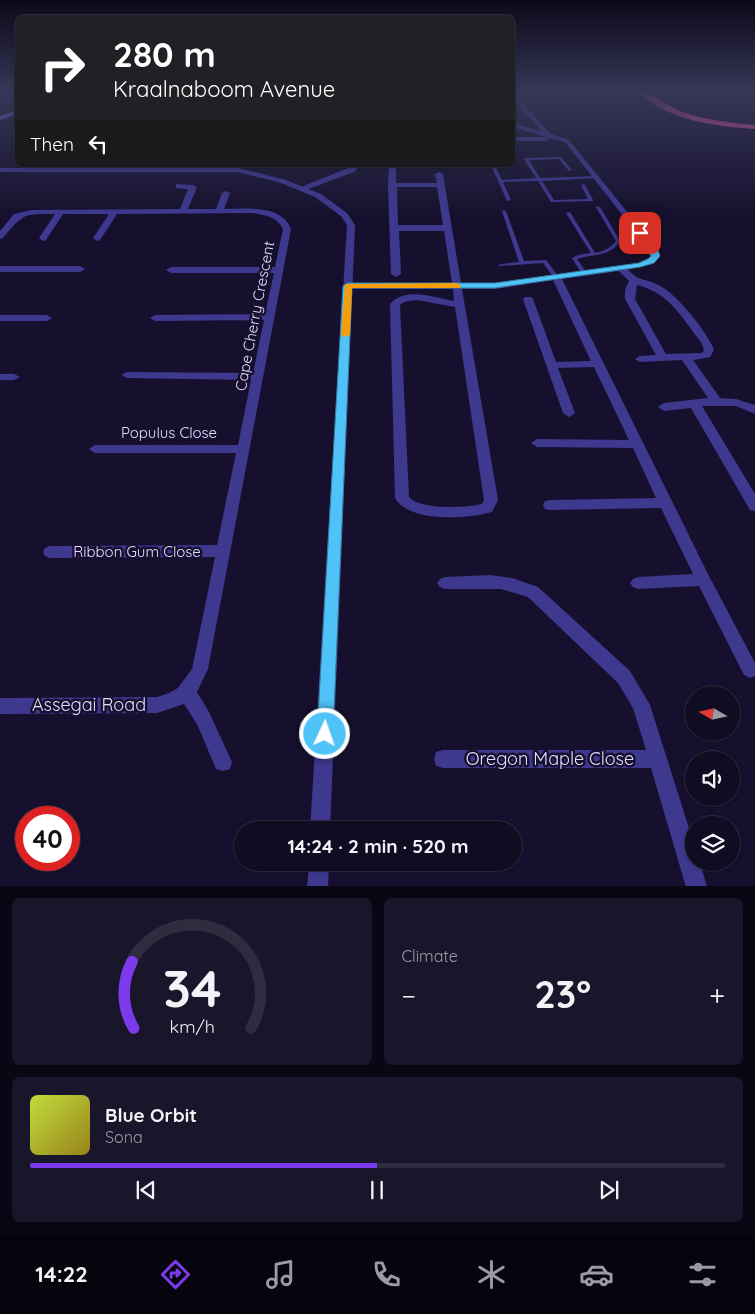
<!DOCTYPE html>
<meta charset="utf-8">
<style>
:root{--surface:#100c22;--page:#19152a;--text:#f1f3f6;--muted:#9c9ba5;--line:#302c40;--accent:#7c3aed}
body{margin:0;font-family:Quicksand,sans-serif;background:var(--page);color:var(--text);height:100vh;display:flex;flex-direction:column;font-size:19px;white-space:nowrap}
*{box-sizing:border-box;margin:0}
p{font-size:16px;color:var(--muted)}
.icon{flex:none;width:28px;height:28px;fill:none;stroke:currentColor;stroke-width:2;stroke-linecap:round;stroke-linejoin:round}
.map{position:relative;height:886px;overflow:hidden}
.panel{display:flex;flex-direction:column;gap:12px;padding:12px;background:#090713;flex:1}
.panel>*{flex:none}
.banner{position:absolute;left:15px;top:15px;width:500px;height:152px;border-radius:8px;box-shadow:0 1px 4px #0004,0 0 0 1px var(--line);background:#202124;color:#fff;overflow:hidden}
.needle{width:32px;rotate:279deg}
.controls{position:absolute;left:685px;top:686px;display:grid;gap:10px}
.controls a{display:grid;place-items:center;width:55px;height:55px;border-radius:50%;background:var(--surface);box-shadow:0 1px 4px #0004,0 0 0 1px var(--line);font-size:25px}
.speed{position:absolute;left:15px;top:806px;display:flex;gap:10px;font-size:25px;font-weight:700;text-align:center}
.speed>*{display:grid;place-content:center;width:65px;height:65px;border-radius:50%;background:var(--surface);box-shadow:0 1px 4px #0004,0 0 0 1px var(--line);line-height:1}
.speed .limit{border:8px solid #d22;background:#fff;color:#111}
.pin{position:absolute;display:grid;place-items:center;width:42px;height:42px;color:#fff;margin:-21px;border-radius:10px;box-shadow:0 2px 8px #0006}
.me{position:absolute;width:55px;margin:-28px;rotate:3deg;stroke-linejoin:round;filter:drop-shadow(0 0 4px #0008)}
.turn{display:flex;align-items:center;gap:18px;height:105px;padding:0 15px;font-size:22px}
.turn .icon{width:65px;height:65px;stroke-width:2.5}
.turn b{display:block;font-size:35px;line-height:42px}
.then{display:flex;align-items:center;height:48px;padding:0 15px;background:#0003;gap:10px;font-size:19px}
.big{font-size:38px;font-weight:700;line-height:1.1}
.panel .tile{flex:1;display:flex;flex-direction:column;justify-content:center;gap:8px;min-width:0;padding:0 18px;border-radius:8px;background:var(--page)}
.panel .dial{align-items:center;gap:0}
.dial svg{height:130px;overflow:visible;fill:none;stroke:var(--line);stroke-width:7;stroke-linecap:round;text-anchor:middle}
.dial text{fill:var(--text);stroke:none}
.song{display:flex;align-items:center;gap:15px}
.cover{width:60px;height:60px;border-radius:8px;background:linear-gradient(135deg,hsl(70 70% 55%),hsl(50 70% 35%))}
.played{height:5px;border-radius:2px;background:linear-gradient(90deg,var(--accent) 50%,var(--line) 50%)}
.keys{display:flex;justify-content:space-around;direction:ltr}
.heat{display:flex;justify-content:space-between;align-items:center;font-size:28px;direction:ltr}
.panel .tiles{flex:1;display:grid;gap:12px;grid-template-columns:1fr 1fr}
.tile:last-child{grid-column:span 2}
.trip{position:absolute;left:234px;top:821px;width:288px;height:50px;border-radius:25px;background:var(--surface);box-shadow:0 1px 4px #0004,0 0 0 1px var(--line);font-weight:700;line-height:50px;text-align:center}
.dock{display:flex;height:80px;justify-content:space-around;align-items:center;background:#06050e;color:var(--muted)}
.dock .icon{width:35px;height:35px}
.dock .current{color:var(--accent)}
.dock b{font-size:22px;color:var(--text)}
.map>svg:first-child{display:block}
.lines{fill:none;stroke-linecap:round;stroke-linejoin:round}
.service{fill:#3e388f;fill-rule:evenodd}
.minor{fill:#3e388f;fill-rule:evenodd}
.tertiary{fill:#3e388f;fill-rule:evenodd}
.secondary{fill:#7c73ff;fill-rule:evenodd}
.motorway{fill:#ff57a2;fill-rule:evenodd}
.route{fill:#4fc3f7;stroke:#337fa1}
.slow{fill:#f59e0b}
.labels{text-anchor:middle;stroke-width:5;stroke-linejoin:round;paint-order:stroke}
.street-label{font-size:15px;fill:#e2dcff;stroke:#16102e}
.near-street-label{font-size:18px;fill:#e2dcff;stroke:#16102e}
</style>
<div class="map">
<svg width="755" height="887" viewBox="0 0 755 887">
<rect width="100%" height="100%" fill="#16102e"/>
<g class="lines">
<g class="service">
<path d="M561,157L571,169V171H569L559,159L529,160L540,178L597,176V178H596L542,181L554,200L588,199L581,185L583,184L585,185L593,200V201L551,202L538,181L503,182L511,200L507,201L491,165H495L502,180L536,178L524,159L525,158Z"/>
<path d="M596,206L600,207L620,241C609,258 594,253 577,259L587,273L584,275L582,274L572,258L578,255L591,253L566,213L570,212L595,253C604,251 611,248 616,241L596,207Z"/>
<path d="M502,210L506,211L524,261L546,260L559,277L558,278H554L543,263L499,266V265L501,264L519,262L502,211Z"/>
</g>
<g class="minor">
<path d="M5,91L18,93V97L6,92Z"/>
<path d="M512,92L551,134L569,140L658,250L660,256L654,263L628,270C641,283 648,278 662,287C678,296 708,333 714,350L710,357L693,360L720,398L736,399L755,405V414L736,406H702L755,494V511L750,510L691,408L664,411L658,407L664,403L708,398L682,360L640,362L635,359L640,356L656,355L625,299V290L629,281L619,271L562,279L709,576L755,663V676L750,678L744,675L699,586L638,589L633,587L630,583L633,579L638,577L693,574L661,508L550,510L545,509L543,505L545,501L550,500L656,498L633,448L537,447L531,443L537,439L629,440L594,367L558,368L575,413L569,417L563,413L523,299L525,297H531L533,299L556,362L591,361L553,280L495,289H462L498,500L492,512C468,519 409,523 395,498L390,304C406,286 435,298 454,301L453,289H348L343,286L348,283H452L444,231H399L401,274L396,277L391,274L388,185L389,165L396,167V183H437L435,174L439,172L443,174L461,283H495L638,263L651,256L650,250L565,142L550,138L547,141H512V137H546L512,127V123L541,131L512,98ZM397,187H437L443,225H398ZM637,285C671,294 680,316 701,342L704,350L702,353L666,354L635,299ZM417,300L455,307L484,500L482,504C465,508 421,510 409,497L400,305L404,302Z"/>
<path d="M145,165H153L149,172L142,170Z"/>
<path d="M301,165H315L311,167Z"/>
<path d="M353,165H361L354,172L303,191L296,189L348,168Z"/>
<path d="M176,184L193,185L197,187L188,209H216L222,193L226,191L230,193L224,209C246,209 281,204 291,229L208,669L197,692L209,712L232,762L230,769L223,771L216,769L197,724L184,704L157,713L0,714V698L157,697L169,693L178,688L192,669L215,557L50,558L45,556L43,552L45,548L50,546L217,545L236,453H95L89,449L95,445H238L251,380L127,378L121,375L127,372L253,373L264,320L155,321L150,318L155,315L265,314L274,273H171L166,270L171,267H275L283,229C278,217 265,215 253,213L117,214L100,240L97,241L93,238L109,214H63L46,240L43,241L39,238L55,214C23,214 24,213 3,238L0,239V231L14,214L32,210L180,209L188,189L176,188Z"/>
<path d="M0,266H80L85,269L80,272H0Z"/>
<path d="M0,315H47L52,318L47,321H0Z"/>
<path d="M0,374H14L20,377L14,380H0Z"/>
<path d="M490,575L512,578L538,587L630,671L650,705L694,844V862H700L707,887H686L651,768H443L436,766L434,759L436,752L443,750H646L633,708L618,683L528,597L501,589H445L440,587L437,583L440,579L445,577Z"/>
</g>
<g class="tertiary">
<path d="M0,168H238L286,180L321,194L347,213L355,225L330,830H310L347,225L341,216L315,197L281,183L238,172H0Z"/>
<path d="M309,862H329L328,887H307Z"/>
</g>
<path class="secondary" d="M18,110V114L0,120V116Z"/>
<path class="motorway" d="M638,91C651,91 668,107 683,112C706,120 731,123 755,125V129C715,126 668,121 638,91Z"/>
</g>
<linearGradient id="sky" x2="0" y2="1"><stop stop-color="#0c0919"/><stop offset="0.42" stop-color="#363757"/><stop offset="1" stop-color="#363757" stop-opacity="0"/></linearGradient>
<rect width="755" height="215" fill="url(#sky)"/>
<path class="route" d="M638,231H643L658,250L660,256L654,263L640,267L495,288H352L333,734L331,740L325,743L319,740L317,734L343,286L348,283H495L639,263L648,259L651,256L637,233Z"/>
<path class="slow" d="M457,283L461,286L460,288H352L350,335L345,337L341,335L345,284Z"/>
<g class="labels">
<g class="street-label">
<text transform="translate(255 316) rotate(-79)" y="5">Cape Cherry Crescent</text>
<text x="169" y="438">Populus Close</text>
<text x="137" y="557">Ribbon Gum Close</text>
</g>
<g class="near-street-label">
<text x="89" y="711">Assegai Road</text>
<text x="550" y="765">Oregon Maple Close</text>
</g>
</g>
</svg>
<div class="controls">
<a><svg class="needle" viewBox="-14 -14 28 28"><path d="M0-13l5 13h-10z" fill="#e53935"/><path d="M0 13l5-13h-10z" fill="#9c9ba5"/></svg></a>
<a><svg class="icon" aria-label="sound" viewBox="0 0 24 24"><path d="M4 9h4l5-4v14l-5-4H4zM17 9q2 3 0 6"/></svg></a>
<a><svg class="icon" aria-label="layers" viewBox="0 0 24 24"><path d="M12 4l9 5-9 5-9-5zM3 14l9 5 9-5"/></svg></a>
</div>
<div class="speed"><div class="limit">40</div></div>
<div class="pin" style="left:640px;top:233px;background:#d93025"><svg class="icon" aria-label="arrive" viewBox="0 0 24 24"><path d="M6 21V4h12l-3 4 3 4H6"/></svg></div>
<svg class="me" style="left:325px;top:734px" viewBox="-20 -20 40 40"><circle r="17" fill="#4fc3f7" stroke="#fff" stroke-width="3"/><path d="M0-11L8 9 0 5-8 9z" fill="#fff"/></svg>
<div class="trip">14:24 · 2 min · 520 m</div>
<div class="banner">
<div class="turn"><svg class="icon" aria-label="right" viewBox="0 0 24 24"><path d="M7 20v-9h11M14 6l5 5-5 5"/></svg><div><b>280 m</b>Kraalnaboom Avenue</div></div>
<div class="then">Then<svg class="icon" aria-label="left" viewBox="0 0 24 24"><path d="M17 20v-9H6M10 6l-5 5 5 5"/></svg></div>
</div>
</div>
<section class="panel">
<div class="tiles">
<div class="tile dial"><svg viewBox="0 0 100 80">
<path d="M14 69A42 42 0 1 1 86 69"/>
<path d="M14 69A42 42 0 0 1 13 28" stroke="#7c3aed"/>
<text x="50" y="56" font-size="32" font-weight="700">34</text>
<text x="50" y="72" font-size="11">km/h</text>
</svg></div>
<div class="tile"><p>Climate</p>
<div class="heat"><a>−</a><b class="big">23°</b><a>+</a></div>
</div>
<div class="tile">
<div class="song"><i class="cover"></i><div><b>Blue Orbit</b><p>Sona</p></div></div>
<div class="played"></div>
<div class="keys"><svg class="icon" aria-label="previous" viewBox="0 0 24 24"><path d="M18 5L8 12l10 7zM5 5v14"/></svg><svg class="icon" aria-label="pause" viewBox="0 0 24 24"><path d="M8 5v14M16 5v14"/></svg><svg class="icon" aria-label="next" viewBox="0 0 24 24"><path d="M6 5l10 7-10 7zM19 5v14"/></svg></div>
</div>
</div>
</section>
<nav class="dock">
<b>14:22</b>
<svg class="icon current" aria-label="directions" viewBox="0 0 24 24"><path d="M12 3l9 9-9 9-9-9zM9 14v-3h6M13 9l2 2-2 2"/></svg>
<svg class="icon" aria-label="music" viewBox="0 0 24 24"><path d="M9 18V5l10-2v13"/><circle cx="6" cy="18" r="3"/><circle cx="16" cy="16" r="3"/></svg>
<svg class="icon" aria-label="phone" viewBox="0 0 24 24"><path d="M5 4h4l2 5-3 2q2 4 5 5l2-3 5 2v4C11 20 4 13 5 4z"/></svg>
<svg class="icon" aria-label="climate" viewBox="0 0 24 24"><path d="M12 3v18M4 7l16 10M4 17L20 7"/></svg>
<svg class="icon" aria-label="car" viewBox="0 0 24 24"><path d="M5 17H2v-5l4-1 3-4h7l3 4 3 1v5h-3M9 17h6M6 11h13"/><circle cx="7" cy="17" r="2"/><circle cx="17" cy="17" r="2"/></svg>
<svg class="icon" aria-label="filters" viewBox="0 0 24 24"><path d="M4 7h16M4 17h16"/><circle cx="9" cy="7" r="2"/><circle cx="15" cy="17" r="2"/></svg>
</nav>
